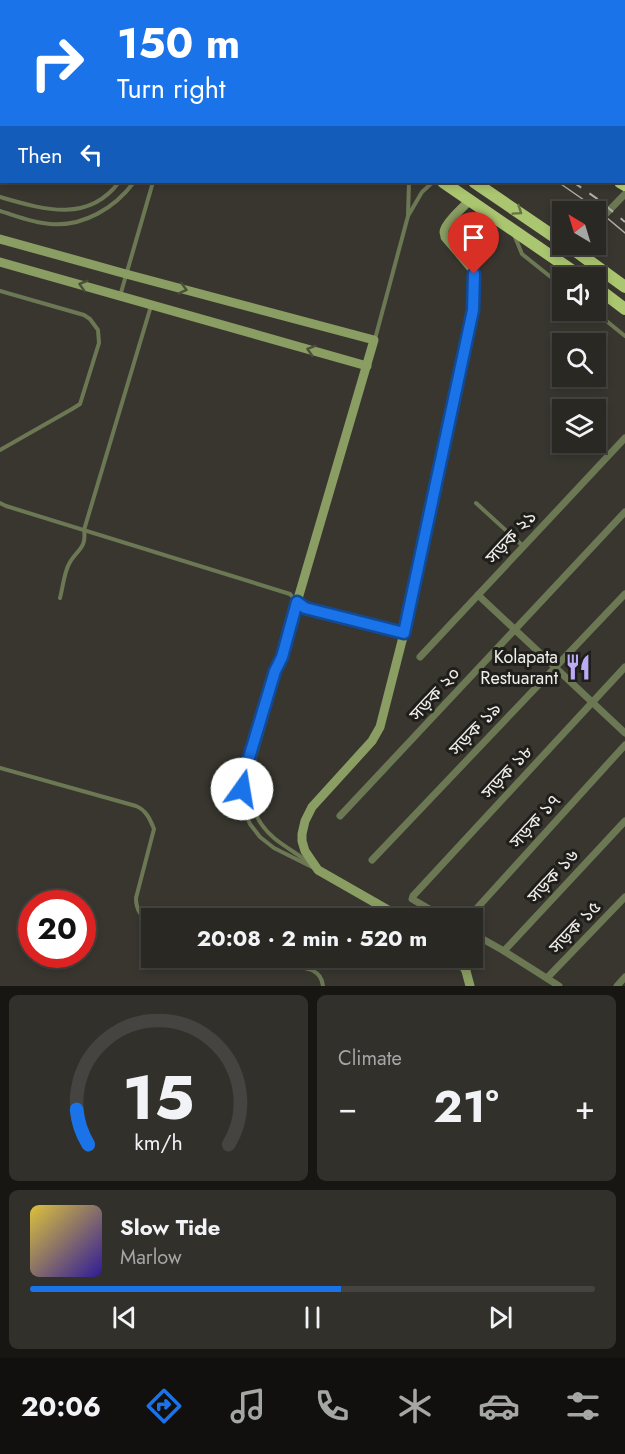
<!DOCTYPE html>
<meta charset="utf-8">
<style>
:root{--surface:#2a2823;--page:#32302b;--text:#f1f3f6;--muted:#a5a6a6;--line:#464441;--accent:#1a73e8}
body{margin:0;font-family:Jost,"Noto Sans Bengali",sans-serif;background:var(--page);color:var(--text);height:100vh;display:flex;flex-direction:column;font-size:22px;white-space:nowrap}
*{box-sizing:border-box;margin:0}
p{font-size:20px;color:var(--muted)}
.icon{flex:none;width:33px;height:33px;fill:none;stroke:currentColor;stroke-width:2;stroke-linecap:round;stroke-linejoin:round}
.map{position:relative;height:986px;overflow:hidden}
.drawer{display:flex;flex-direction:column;gap:9px;padding:9px;background:#171613;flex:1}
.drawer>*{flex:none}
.banner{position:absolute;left:0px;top:0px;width:626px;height:183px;box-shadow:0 3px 9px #0003,0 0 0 2px var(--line);background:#1a73e8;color:#fff;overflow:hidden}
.needle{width:39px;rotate:322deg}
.tools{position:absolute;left:552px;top:201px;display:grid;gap:12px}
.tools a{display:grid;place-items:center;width:54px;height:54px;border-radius:0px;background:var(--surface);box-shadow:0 3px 9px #0003,0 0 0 2px var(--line);font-size:30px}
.speed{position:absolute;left:18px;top:890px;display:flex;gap:12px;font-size:30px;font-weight:700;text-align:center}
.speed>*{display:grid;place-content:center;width:78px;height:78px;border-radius:50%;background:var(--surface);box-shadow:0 3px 9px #0003,0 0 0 2px var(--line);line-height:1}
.speed .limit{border:9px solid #d22;background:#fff;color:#111}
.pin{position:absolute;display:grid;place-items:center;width:51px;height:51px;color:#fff;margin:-62px -26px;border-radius:50% 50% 50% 0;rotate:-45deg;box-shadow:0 0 6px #0007}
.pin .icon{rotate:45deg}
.me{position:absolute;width:66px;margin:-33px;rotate:13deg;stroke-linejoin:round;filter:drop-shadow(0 0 4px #0008)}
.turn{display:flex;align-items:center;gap:21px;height:126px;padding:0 18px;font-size:27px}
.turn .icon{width:78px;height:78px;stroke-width:2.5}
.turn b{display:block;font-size:42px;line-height:51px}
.then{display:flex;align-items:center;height:57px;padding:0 18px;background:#0003;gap:12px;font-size:22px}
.big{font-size:45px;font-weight:700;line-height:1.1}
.drawer .card{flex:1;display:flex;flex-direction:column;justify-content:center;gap:9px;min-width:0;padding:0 21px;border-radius:9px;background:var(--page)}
.drawer .dial{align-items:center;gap:0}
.dial svg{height:156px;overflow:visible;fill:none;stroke:var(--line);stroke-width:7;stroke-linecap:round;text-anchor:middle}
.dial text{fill:var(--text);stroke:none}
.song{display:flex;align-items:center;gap:18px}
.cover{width:72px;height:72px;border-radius:9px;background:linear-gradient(135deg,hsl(50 70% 55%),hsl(250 70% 35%))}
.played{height:6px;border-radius:3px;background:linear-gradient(90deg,var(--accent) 55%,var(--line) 55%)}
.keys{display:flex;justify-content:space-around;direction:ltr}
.heat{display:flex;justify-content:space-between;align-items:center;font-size:33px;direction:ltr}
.drawer .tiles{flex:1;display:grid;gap:9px;grid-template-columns:1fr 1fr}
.card:last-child{grid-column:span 2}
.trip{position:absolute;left:141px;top:908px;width:342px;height:60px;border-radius:0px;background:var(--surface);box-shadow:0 3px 9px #0003,0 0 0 2px var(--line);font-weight:700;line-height:60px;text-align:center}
.menu{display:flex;height:96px;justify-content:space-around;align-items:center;background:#11100e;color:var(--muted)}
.menu .icon{width:42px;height:42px}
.menu .on{color:var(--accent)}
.menu b{font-size:27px;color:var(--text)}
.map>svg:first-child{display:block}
.water{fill:#3f694e}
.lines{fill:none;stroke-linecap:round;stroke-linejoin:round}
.canal{stroke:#3f694e;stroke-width:9}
.service{stroke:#6c7854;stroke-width:4}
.minor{stroke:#6c7854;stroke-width:7}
.secondary{stroke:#8a9d62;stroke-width:9}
.trunk{stroke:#abc670;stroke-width:12}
.motorway{stroke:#b5d275;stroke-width:12}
.tram{stroke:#b2b0ab;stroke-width:1.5}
.rail{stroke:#b2b0ab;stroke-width:2;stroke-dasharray:10 10;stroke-linecap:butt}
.oneway{stroke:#657245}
.oneway2{stroke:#4a5137}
.route-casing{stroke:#114b97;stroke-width:15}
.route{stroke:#1a73e8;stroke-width:10}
.labels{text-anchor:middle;stroke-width:6;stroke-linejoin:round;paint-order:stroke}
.street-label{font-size:18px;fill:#f1efeb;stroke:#1f1e1a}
.poi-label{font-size:18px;fill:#f1efeb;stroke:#1f1e1a;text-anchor:end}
</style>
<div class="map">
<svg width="625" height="986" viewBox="0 0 625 986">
<rect width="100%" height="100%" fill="#38362f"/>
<path class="water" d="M455,0H567V2H457Z"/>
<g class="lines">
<path class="canal" d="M624,37L625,36"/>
<g class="service">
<path d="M145,0L146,2"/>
<path d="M0,64L2,63"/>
<path d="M0,92L2,89"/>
<path d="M0,197C42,209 88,224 119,182"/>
<path d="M0,211C16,216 33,223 50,224C83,227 115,208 134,182"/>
<path d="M408,215L409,182"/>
<path d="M515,237L522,254L562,286"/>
<path d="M0,291L84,315L90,319L98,330L99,343L80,404L72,409L0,450"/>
<path d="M120,296L153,182"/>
<path d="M593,310L625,336"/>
<path d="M375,339L408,216L422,192L433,182"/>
<path d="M0,503L6,506L290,594L297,602L282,657L280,670L251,771C245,796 255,822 274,838C285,847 298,854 309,863"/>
<path d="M476,503L523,546"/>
<path d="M60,598C63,587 64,573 69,564C76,550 87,549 84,530L151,306"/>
<path d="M280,660L275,671L246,768L242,789L243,806L250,824L260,837L274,848L314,868"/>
<path d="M0,768L136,806C146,810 150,819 154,829L136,898C136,909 141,918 152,923"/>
<path d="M267,957L312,970C319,974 322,978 323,986"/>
</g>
<g class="minor">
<path d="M571,2L572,0"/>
<path d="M624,99L625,100"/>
<path d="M596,224L625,194"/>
<path d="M478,595L625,733"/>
<path d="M420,657L625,438"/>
<path d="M340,816L625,512"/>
<path d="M372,860L625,594"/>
<path d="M445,918L412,899L413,896L625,667"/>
<path d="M468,918L625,745"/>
<path d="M472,933L504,951L559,986"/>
<path d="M504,951L625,821"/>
<path d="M547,978L625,897"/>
<path d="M617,986L625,977"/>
</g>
<g class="secondary">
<path d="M0,239L126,274L374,340L297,602L305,608L404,633"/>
<path d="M0,262L367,366"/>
<path d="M402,918L318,870L305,851L302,841V834L305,821L312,807L372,741L380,727L404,633L473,310L474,291V274L472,269L445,237C445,235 444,233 444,232C444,224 464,206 470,200"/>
<path d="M458,957L466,971L470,986"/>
</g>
<g class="trunk">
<path d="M98,0L121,1"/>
<path d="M74,2L81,0"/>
<path d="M0,10L2,11"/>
<path d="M443,182L583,278"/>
<path d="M474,182L562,242"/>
<path d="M566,244L625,287"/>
<path d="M596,287L625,309"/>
</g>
<g class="motorway">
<path d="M281,0L285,2"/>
<path d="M392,0L394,2"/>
<path d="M624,155L625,156"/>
<path d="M620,182L625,185"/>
</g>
<g class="tram">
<path d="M266,0L268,2"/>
<path d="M558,182L594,207L625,233"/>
</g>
<g class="rail">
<path d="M284,0L287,2"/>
<path d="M573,182L599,200L625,222"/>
</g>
</g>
<defs><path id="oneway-chevron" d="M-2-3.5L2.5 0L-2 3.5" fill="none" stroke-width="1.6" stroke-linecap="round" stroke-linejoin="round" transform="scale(1.5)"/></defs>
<use class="oneway" href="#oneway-chevron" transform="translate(518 211) rotate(34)"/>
<g class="oneway2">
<use href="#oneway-chevron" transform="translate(83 285) rotate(-164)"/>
<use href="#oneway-chevron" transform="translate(183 289) rotate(15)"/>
<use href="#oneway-chevron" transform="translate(311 350) rotate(-164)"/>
</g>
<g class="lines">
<g class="route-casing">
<path id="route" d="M242,789L246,768L275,671L282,657L297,602L305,608L404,633L473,310L474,274"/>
</g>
<use href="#route" class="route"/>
</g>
<defs>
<g id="restaurant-bare" transform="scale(2.07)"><path d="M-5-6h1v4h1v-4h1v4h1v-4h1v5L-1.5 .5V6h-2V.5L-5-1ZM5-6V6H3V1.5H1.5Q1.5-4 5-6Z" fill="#bbaaf6" stroke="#1f1e1a" stroke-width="2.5" paint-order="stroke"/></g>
</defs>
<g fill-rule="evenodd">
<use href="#restaurant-bare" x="578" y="667"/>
</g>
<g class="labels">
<g class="street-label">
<text transform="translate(511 537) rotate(-47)" y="6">সড়ক ২১</text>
<text transform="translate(435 694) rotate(-47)" y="6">সড়ক ২০</text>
<text transform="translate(475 729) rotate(-46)" y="6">সড়ক ১৯</text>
<text transform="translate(507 772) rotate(-47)" y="6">সড়ক ১৮</text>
<text transform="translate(535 821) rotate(-48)" y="6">সড়ক ১৭</text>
<text transform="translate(553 876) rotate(-47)" y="6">সড়ক ১৬</text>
<text transform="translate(575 927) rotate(-46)" y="6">সড়ক ১৫</text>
</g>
<g class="poi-label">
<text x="558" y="663">Kolapata<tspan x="558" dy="21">Restuarant</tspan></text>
</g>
</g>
</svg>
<div class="tools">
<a><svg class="needle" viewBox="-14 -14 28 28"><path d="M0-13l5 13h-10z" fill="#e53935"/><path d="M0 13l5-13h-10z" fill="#a5a6a6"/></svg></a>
<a><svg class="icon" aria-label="sound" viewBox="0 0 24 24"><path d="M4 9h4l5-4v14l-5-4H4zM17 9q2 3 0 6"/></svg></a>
<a><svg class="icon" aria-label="search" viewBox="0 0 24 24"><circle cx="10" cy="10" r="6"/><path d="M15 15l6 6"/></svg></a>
<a><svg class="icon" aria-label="layers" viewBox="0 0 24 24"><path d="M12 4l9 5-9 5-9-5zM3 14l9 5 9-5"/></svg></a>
</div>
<div class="speed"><div class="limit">20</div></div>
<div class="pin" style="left:474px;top:274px;background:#d93025"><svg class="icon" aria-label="arrive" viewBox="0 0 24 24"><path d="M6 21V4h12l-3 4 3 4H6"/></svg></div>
<svg class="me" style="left:242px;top:789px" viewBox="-20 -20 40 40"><circle r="19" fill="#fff"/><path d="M0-13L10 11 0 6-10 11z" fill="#1a73e8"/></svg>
<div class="trip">20:08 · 2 min · 520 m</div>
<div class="banner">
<div class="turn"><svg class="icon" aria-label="right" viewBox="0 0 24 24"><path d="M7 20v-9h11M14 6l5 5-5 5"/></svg><div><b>150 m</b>Turn right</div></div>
<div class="then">Then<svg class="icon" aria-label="left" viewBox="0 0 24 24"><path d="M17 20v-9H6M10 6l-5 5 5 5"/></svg></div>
</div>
</div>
<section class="drawer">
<div class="tiles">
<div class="card dial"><svg viewBox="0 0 100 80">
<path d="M14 69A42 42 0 1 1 86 69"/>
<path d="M14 69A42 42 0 0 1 8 51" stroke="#1a73e8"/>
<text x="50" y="56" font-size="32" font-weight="700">15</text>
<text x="50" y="72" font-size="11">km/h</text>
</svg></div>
<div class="card"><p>Climate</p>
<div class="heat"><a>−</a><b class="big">21°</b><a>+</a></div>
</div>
<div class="card">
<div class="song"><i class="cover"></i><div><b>Slow Tide</b><p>Marlow</p></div></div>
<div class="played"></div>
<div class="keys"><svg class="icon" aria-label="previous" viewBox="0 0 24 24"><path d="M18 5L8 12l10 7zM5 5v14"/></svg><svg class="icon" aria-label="pause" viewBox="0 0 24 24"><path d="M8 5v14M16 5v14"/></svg><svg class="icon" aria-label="next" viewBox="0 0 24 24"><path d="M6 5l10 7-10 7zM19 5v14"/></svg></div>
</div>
</div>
</section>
<nav class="menu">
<b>20:06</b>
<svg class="icon on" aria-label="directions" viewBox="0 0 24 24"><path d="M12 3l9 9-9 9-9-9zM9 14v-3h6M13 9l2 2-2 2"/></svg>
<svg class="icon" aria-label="music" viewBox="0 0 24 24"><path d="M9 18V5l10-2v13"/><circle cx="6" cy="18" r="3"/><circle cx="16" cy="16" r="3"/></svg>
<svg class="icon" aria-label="phone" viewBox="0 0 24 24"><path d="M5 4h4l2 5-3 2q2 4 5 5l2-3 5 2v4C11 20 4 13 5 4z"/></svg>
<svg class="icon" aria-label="climate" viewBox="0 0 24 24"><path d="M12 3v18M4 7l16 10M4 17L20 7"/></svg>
<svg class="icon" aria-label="car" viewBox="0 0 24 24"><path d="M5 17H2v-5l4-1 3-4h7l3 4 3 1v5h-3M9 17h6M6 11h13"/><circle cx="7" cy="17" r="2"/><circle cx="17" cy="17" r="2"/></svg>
<svg class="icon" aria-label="filters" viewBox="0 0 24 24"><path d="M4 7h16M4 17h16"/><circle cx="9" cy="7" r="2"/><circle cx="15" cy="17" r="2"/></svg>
</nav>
